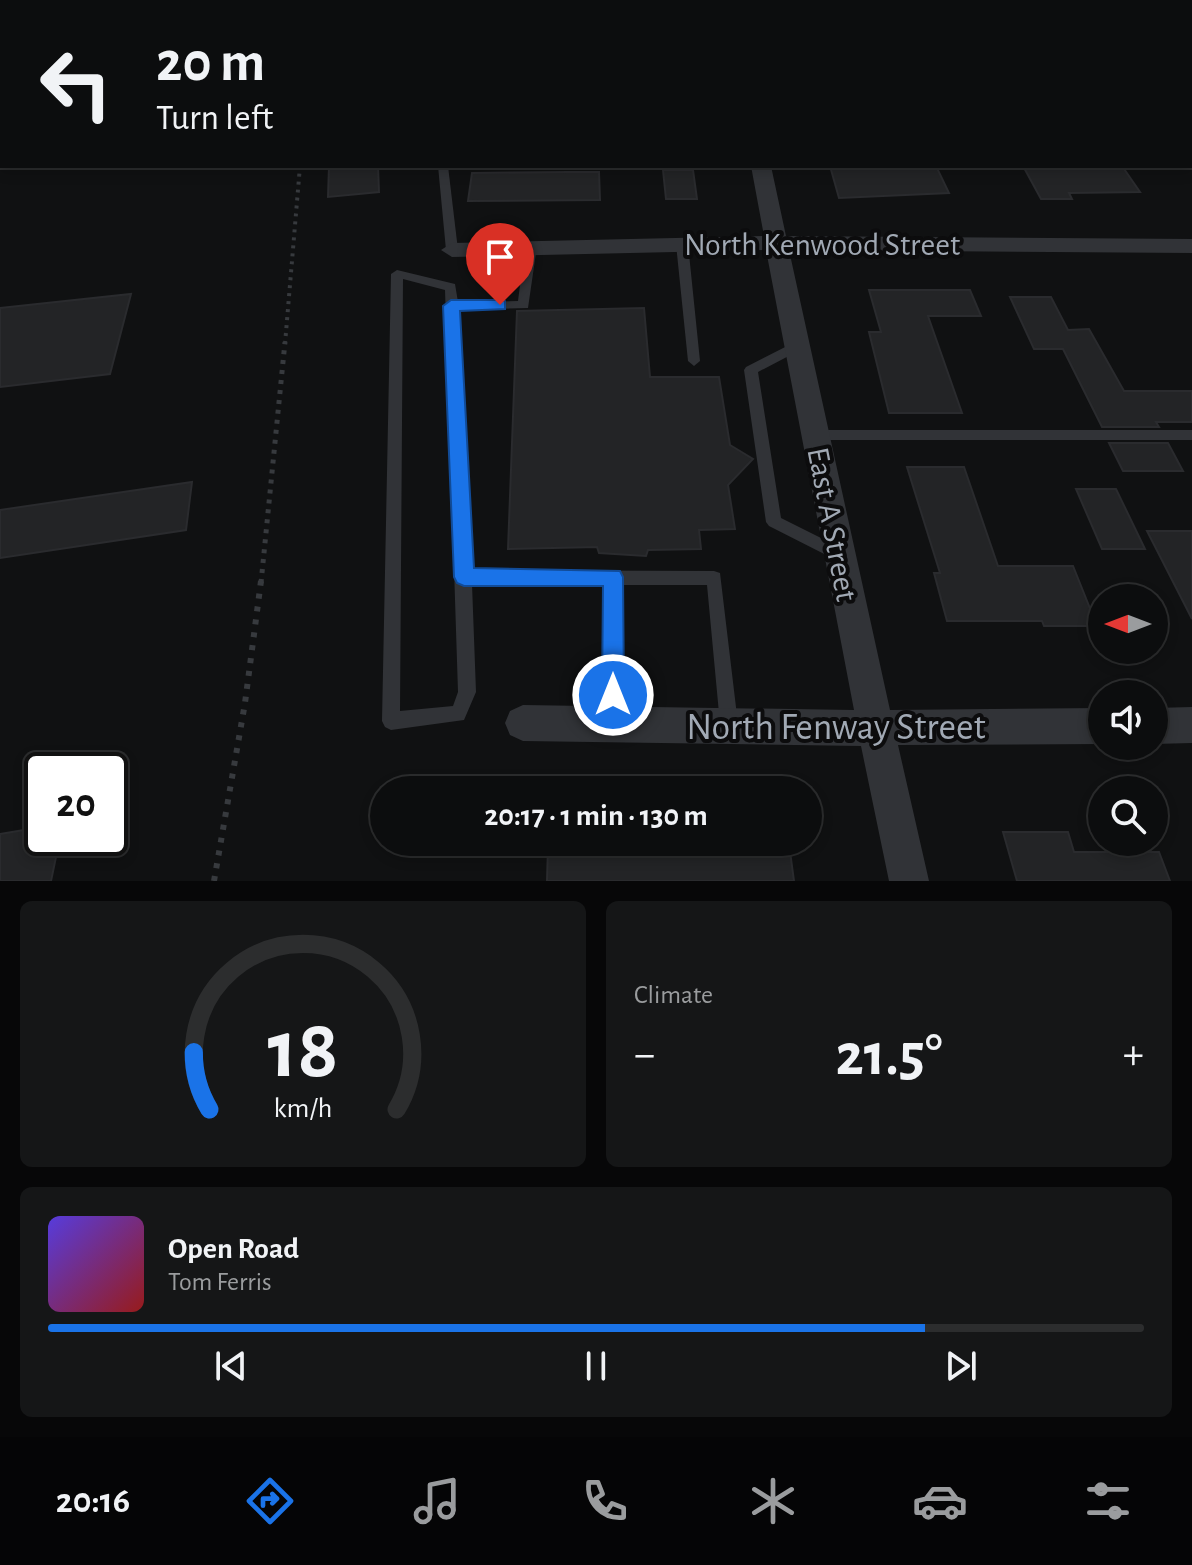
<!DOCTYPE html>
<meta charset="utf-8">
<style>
:root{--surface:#0c0d0e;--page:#151617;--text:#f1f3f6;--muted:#9a9c9e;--line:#2c2d2e;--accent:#1a73e8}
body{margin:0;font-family:"Alegreya Sans",sans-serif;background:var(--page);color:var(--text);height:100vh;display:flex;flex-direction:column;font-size:30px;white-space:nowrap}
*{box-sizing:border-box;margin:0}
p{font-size:26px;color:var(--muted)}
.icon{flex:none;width:44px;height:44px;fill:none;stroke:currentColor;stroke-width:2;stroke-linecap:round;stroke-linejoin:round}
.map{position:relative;height:881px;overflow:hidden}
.side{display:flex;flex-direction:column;gap:20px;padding:20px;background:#070708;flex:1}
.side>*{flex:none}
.hud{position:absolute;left:0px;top:0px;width:1192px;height:168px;box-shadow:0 4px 12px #0003,0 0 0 2px var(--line);background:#0c0d0e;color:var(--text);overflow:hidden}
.needle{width:52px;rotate:270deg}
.controls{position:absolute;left:1088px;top:584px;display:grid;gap:16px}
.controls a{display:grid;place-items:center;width:80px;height:80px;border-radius:50%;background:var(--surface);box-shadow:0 4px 12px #0003,0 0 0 2px var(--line);font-size:40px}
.speed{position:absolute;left:24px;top:752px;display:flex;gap:16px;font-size:40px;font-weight:700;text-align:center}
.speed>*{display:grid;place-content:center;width:104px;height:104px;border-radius:50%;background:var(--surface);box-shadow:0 4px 12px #0003,0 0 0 2px var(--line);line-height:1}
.speed .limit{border:4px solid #111;border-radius:12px;background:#fff;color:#111}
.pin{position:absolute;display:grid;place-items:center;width:68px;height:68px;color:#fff;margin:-82px -34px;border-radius:50% 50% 50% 0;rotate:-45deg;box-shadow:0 0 8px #0007}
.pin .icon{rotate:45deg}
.me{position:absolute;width:88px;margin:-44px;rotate:0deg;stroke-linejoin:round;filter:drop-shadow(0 0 6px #0008)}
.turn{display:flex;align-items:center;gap:28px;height:168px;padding:0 24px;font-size:36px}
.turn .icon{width:104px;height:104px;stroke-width:2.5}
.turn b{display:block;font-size:56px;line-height:68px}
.big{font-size:60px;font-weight:600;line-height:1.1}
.side .card{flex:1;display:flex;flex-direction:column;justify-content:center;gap:12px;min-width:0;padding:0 28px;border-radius:12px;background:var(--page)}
.side .dial{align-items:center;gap:0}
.dial svg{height:208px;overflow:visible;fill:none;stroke:var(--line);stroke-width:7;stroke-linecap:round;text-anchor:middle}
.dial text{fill:var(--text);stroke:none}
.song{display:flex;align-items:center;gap:24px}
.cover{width:96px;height:96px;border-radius:12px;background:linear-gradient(135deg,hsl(250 70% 55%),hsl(0 70% 35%))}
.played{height:8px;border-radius:4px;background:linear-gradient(90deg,var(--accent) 80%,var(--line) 80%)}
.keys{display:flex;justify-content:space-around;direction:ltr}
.heat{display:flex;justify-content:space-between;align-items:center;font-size:44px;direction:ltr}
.side .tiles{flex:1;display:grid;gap:20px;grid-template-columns:1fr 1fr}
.card:last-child{grid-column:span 2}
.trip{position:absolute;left:370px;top:776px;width:452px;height:80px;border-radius:40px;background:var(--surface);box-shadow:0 4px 12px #0003,0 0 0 2px var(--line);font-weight:600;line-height:80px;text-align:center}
.menu{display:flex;height:128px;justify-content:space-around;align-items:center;background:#050506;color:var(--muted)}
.menu .icon{width:56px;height:56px}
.menu .selected{color:var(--accent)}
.menu b{font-size:36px;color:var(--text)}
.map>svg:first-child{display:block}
.built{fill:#1c1d1f}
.building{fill:#232426;stroke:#2a2b2e;stroke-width:2}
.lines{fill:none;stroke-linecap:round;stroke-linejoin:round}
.path-far2{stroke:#373a3e;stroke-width:4;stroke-dasharray:3 5;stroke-linecap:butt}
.path-far1{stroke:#373a3e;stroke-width:5;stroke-dasharray:4 6;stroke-linecap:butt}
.path{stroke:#373a3e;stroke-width:6;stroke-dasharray:5 8;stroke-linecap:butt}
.service{fill:#313337;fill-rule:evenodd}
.minor{fill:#313337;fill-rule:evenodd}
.tertiary{fill:#313337;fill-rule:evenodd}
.route{fill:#1a73e8;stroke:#114b97;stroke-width:2}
.labels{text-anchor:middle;stroke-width:8;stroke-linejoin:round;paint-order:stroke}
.street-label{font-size:32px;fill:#a1a9b4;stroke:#0c0c0d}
.near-street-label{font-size:38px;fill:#a1a9b4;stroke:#0c0c0d}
</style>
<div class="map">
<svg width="1192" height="881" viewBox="0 0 1192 881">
<rect width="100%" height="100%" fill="#101112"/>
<path class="built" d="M759,0H1141L1142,2H760Z"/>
<g class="building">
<path d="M329,166H378L379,192L328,197Z"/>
<path d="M830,166H936L949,193L839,198Z"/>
<path d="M1023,166H1122L1140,192L1069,193L1072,199H1041Z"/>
<path d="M663,170H693L697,199H666Z"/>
<path d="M568,172H599L600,200L468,201L472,173Z"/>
<path d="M869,290H970L981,316H928L962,413H889L869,332H881Z"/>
<path d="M131,294L110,374L0,387V308Z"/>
<path d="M1010,297H1051L1068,330L1089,329L1124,391H1192V422H1156L1159,427H1102L1063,349H1034Z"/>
<path d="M644,308L650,377H719L730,445L753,459L728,485L735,529L699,530L701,549L648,550L646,556L599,553L597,547L508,549L517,311Z"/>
<path d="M1109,443H1168L1183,471H1123Z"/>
<path d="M907,467H964L998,566H1073L1097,626H1044L1042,621H947L934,573H940Z"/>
<path d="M192,482L186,530L0,558V510Z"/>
<path d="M1076,489H1116L1145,549H1102Z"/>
<path d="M1147,531H1192V619Z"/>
<path d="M42,827V838H60L51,881H0V834Z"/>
<path d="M1003,832H1068L1074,852H1159L1170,881H1017Z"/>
<path d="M789,844L794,881H547L548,846Z"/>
</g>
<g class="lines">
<path class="path-far2" d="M285,344L300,166"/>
<path class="path-far1" d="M261,583L285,342"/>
<path class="path" d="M214,881L245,703L261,581"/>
<g class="service">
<path d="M407,0H415L416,2H408Z"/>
<path d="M1190,113L1192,114V120L1190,119Z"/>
<path d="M438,166H448L458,250L452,254L446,250Z"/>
<path d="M682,240L688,244L700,361L694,366L688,361L676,244Z"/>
<path d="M531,242L537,246L528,308L458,310L472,570L714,571L720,573L738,724L735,730L729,733L723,730L720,724L707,585H621L622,724L619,730L613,733L607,730L604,724L605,585L472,584L476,692L464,720L391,730L385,727L382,721L391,274L397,270L455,284L458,302L518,301L525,246ZM403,279L445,290L458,692L453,706L400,711Z"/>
<path d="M797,341L803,346L802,349L758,372L781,518L843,549L846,554L843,559L838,561L769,526L766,522L744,370L746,367Z"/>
<path d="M815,430H1192V440H815L810,439L808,435L810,431Z"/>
</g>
<g class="minor">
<path d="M717,0H733L734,2H718Z"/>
<rect x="0" y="58" width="2" height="10"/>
<path d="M751,166H771L786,236L1192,239V253L789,250L890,710L1102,708V744L898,745L929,881H889L861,746L523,741L510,735L505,723L510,711L523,705L854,710L766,250L452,257L441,250L452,243L764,236Z"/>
<path d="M1192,707V743L1154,744V708Z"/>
</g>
<rect class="tertiary" x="1190" y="8" width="2" height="14"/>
</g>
<path class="route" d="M500,300L505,301V309L460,311L474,568L620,571L623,577L624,695L621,702L613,706L605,702L602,695L603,586H464L457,583L454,577L443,306L451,300Z"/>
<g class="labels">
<g class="street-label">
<text x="822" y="255">North Kenwood Street</text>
<text transform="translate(833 524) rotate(79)" y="11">East A Street</text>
</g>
<g class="near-street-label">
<text x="836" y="739">North Fenway Street</text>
</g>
</g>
</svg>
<div class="controls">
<a><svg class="needle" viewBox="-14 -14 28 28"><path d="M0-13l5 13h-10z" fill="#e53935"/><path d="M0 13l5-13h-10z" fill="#9a9c9e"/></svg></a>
<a><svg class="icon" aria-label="sound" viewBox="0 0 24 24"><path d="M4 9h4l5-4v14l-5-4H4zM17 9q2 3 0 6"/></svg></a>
<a><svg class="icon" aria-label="search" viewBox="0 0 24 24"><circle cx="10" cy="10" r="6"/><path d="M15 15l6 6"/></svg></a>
</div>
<div class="speed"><div class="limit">20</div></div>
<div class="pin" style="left:500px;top:305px;background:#d93025"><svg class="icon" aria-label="arrive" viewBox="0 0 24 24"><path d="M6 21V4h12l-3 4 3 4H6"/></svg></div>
<svg class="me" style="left:613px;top:695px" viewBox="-20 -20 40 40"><circle r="17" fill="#1a73e8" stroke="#fff" stroke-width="3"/><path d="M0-11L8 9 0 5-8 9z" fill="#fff"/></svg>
<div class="trip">20:17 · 1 min · 130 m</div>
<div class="hud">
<div class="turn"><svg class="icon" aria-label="left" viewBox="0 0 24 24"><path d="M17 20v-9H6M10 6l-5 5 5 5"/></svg><div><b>20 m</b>Turn left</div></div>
</div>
</div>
<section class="side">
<div class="tiles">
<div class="card dial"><svg viewBox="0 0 100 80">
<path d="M14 69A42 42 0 1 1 86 69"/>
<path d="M14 69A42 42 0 0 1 8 47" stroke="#1a73e8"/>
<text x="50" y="56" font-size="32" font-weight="700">18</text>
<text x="50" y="72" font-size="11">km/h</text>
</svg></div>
<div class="card"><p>Climate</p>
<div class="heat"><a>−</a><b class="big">21.5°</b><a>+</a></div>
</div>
<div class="card">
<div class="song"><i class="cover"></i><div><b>Open Road</b><p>Tom Ferris</p></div></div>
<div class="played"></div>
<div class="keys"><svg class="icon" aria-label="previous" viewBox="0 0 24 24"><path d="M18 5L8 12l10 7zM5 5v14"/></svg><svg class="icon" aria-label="pause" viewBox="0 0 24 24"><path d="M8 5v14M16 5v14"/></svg><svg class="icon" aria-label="next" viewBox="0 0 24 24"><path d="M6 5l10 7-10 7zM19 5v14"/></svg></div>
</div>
</div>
</section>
<nav class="menu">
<b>20:16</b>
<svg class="icon selected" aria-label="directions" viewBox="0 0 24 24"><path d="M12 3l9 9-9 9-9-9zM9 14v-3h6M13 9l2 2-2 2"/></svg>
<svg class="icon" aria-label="music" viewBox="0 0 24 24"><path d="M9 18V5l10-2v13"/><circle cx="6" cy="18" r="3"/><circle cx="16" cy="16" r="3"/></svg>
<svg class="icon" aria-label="phone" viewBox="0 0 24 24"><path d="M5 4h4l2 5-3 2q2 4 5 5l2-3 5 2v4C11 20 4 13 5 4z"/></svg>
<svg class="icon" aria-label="climate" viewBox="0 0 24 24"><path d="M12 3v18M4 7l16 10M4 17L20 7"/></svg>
<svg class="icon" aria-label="car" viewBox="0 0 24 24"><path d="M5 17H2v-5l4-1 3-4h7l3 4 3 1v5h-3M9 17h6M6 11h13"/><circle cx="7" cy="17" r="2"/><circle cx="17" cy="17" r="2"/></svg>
<svg class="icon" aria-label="filters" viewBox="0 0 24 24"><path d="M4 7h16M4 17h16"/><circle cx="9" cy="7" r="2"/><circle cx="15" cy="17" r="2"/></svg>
</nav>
